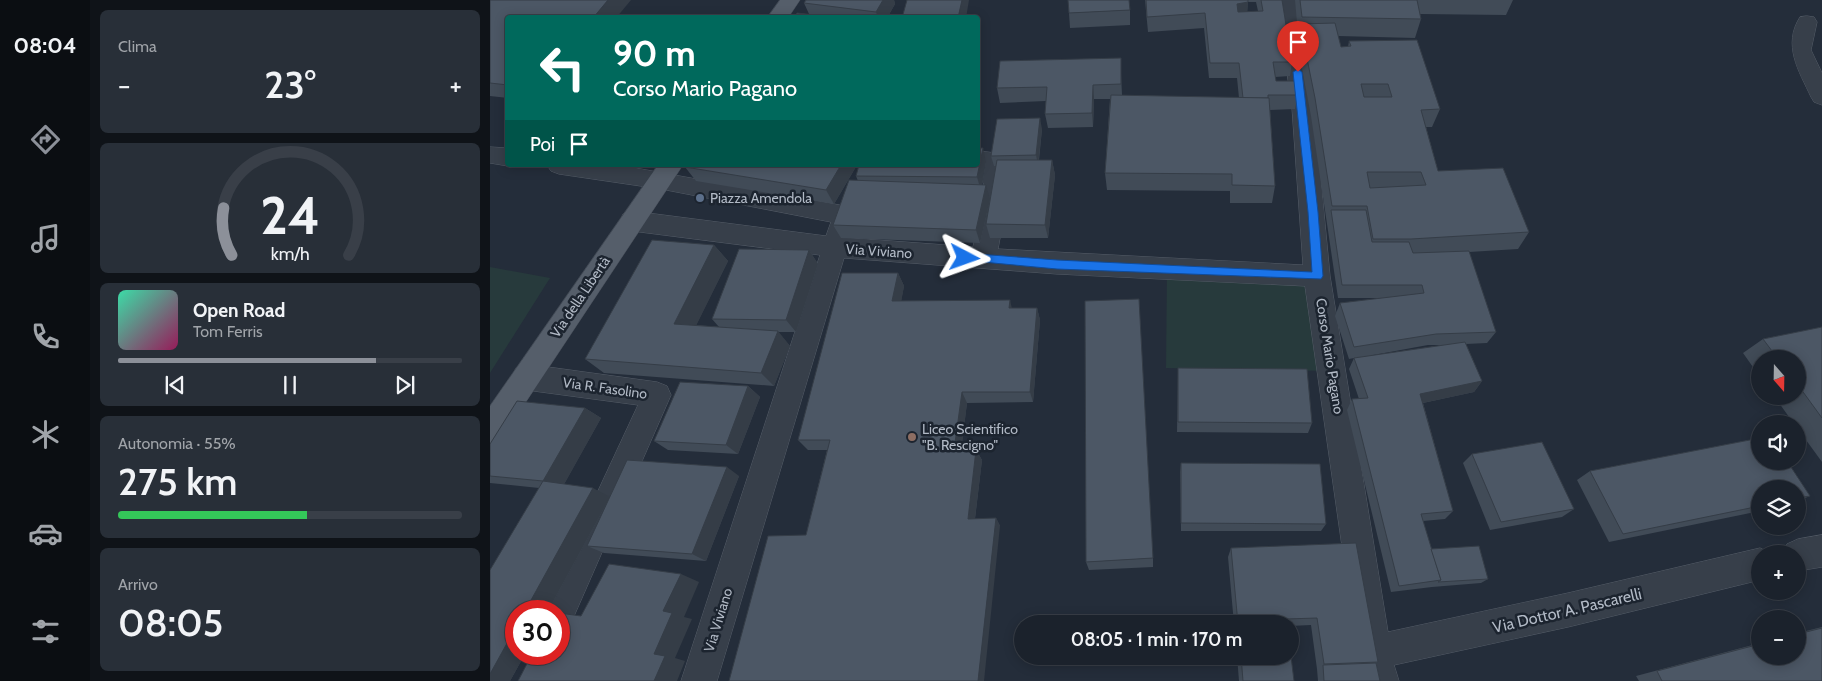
<!DOCTYPE html>
<html lang="it">
<meta charset="utf-8">
<style>
:root{--surface:#1b222c;--page:#282f38;--text:#f1f3f6;--muted:#a0a4a9;--line:#393f48;--accent:#8c9099}
body{margin:0;font-family:Cabin,sans-serif;background:var(--page);color:var(--text);height:100vh;display:flex;flex-direction:column;font-size:19px;white-space:nowrap}
*{box-sizing:border-box;margin:0}
p{font-size:16px;color:var(--muted)}
.icon{flex:none;width:28px;height:28px;fill:none;stroke:currentColor;stroke-width:2;stroke-linecap:round;stroke-linejoin:round}
.map{position:relative;flex:1;overflow:hidden}
.drawer{display:flex;flex-direction:column;gap:10px;padding:10px;background:#0f1318;width:400px}
.drawer>*{flex:none}
.banner{position:absolute;left:15px;top:15px;width:475px;height:152px;border-radius:5px;box-shadow:0 2px 12px #0003,0 0 0 1px var(--line);background:#00695c;color:#fff;overflow:hidden}
.needle{width:32px;rotate:160deg}
.tools{position:absolute;left:1261px;top:350px;display:grid;gap:10px}
.tools a{display:grid;place-items:center;width:55px;height:55px;border-radius:50%;background:var(--surface);box-shadow:0 2px 12px #0003,0 0 0 1px var(--line);font-size:25px}
.speed{position:absolute;left:15px;top:600px;display:flex;gap:10px;font-size:25px;font-weight:700;text-align:center}
.speed>*{display:grid;place-content:center;width:65px;height:65px;border-radius:50%;background:var(--surface);box-shadow:0 2px 12px #0003,0 0 0 1px var(--line);line-height:1}
.speed .limit{border:8px solid #d22;background:#fff;color:#111}
.pin{position:absolute;display:grid;place-items:center;width:42px;height:42px;color:#fff;margin:-51px -21px;border-radius:50% 50% 50% 0;rotate:-45deg;box-shadow:0 0 5px #0007}
.pin .icon{rotate:45deg}
.me{position:absolute;width:55px;margin:-28px;rotate:94deg;stroke-linejoin:round;filter:drop-shadow(0 0 4px #0008)}
.turn{display:flex;align-items:center;gap:18px;height:105px;padding:0 25px;font-size:22px}
.turn .icon{width:65px;height:65px;stroke-width:2.5}
.turn b{display:block;font-size:35px;line-height:42px}
.then{display:flex;align-items:center;height:48px;padding:0 25px;background:#0003;gap:10px;font-size:19px}
.big{font-size:38px;font-weight:600;line-height:1.1}
.drawer .widget{flex:1;display:flex;flex-direction:column;justify-content:center;gap:8px;min-width:0;padding:0 18px;border-radius:8px;background:var(--page)}
.drawer .dial{align-items:center;gap:0}
.dial svg{height:130px;overflow:visible;fill:none;stroke:var(--line);stroke-width:7;stroke-linecap:round;text-anchor:middle}
.dial text{fill:var(--text);stroke:none}
.song{display:flex;align-items:center;gap:15px}
.cover{width:60px;height:60px;border-radius:8px;background:linear-gradient(135deg,hsl(160 70% 55%),hsl(330 70% 35%))}
.played{height:5px;border-radius:2px;background:linear-gradient(90deg,var(--accent) 75%,var(--line) 75%)}
.keys{display:flex;justify-content:space-around;direction:ltr}
.heat{display:flex;justify-content:space-between;align-items:center;font-size:28px;direction:ltr}
.charge{height:8px;border-radius:4px;background:linear-gradient(90deg,#34c759 55%,var(--line) 0)}
.trip{position:absolute;left:524px;top:615px;width:285px;height:50px;border-radius:25px;background:var(--surface);box-shadow:0 2px 12px #0003,0 0 0 1px var(--line);font-weight:600;line-height:50px;text-align:center}
main{display:flex;flex:1;min-height:0}
.menu{display:flex;flex-direction:column;width:90px;justify-content:space-around;align-items:center;background:#0b0e12;color:var(--muted)}
.menu .icon{width:35px;height:35px}
.menu .on{color:var(--accent)}
.menu b{font-size:22px;color:var(--text)}
.map>svg:first-child{display:block}
.green{fill:#273a3c}
.lines{fill:none;stroke-linecap:round;stroke-linejoin:round}
.minor-casing{stroke:#555d68;stroke-width:1}
.major-casing{stroke:#404853;stroke-width:1}
.minor{fill:#373f4a;fill-rule:evenodd}
.major{fill:#555e6a;fill-rule:evenodd}
.wall{fill:#414b57;fill-rule:evenodd}
.shaded-wall{fill:#353d47}
.building{fill:#4c5765;stroke:#353d47;fill-rule:evenodd}
.route{fill:#1a73e8;stroke:#114b97}
.service-dot{fill:#5c6f8a;stroke:#1c242f;stroke-width:2}
.education-dot{fill:#8d6e63;stroke:#1c242f;stroke-width:2}
.labels{text-anchor:middle;stroke-width:5;stroke-linejoin:round;paint-order:stroke}
.poi-label{font-size:14px;fill:#b2bac6;stroke:#1c242f;text-anchor:start}
.street-label{font-size:14px;fill:#b2bac6;stroke:#1c242f}
.near-street-label{font-size:16px;fill:#b2bac6;stroke:#1c242f}
</style>
<main>
<nav class="menu">
<b>08:04</b>
<svg class="icon on" aria-label="directions" viewBox="0 0 24 24"><path d="M12 3l9 9-9 9-9-9zM9 14v-3h6M13 9l2 2-2 2"/></svg>
<svg class="icon" aria-label="music" viewBox="0 0 24 24"><path d="M9 18V5l10-2v13"/><circle cx="6" cy="18" r="3"/><circle cx="16" cy="16" r="3"/></svg>
<svg class="icon" aria-label="phone" viewBox="0 0 24 24"><path d="M5 4h4l2 5-3 2q2 4 5 5l2-3 5 2v4C11 20 4 13 5 4z"/></svg>
<svg class="icon" aria-label="climate" viewBox="0 0 24 24"><path d="M12 3v18M4 7l16 10M4 17L20 7"/></svg>
<svg class="icon" aria-label="car" viewBox="0 0 24 24"><path d="M5 17H2v-5l4-1 3-4h7l3 4 3 1v5h-3M9 17h6M6 11h13"/><circle cx="7" cy="17" r="2"/><circle cx="17" cy="17" r="2"/></svg>
<svg class="icon" aria-label="filters" viewBox="0 0 24 24"><path d="M4 7h16M4 17h16"/><circle cx="9" cy="7" r="2"/><circle cx="15" cy="17" r="2"/></svg>
</nav>
<section class="drawer">
<div class="widget"><p>Clima</p>
<div class="heat"><a>−</a><b class="big">23°</b><a>+</a></div>
</div>
<div class="widget dial"><svg viewBox="0 0 100 80">
<path d="M14 69A42 42 0 1 1 86 69"/>
<path d="M14 69A42 42 0 0 1 9 40" stroke="#8c9099"/>
<text x="50" y="56" font-size="32" font-weight="700">24</text>
<text x="50" y="72" font-size="11">km/h</text>
</svg></div>
<div class="widget">
<div class="song"><i class="cover"></i><div><b>Open Road</b><p>Tom Ferris</p></div></div>
<div class="played"></div>
<div class="keys"><svg class="icon" aria-label="previous" viewBox="0 0 24 24"><path d="M18 5L8 12l10 7zM5 5v14"/></svg><svg class="icon" aria-label="pause" viewBox="0 0 24 24"><path d="M8 5v14M16 5v14"/></svg><svg class="icon" aria-label="next" viewBox="0 0 24 24"><path d="M6 5l10 7-10 7zM19 5v14"/></svg></div>
</div>
<div class="widget"><p>Autonomia · 55%</p><b class="big">275 km</b><div class="charge"></div></div>
<div class="widget"><p>Arrivo</p><b class="big">08:05</b></div>
</section>
<div class="map">
<svg width="1332" height="681" viewBox="0 0 1332 681">
<rect width="100%" height="100%" fill="#242d3a"/>
<g class="green">
<path d="M0,267L60,278L0,373Z"/>
<path d="M677,270L827,276L842,371L676,368Z"/>
</g>
<g class="lines">
<g class="minor-casing">
<g id="minor">
<path d="M787,0H807L824,108L840,276L898,632L1078,593L1270,548L1282,554H1270V580L1078,627L904,665L909,681H873L867,652L815,286L567,274L354,258L227,681H191L330,255L142,231L133,228L130,221L133,214L142,211L336,236L341,222L171,189L69,174L61,171L57,165H129L355,206L364,208L367,215L360,238L483,247L495,189L489,168L480,165H488V151L506,153L519,189L508,249L813,265L802,108Z"/>
<path d="M1317,16L1324,17L1327,22L1321,50L1332,73V105L1324,102L1321,97C1309,71 1292,45 1310,17Z"/>
<path d="M0,147L18,148V165H20L18,166L0,163Z"/>
<path d="M36,364L167,382L177,386L181,395L81,623L69,628V611H52L148,405L36,390L26,386L22,377L26,368Z"/>
<path d="M1332,535V567L1308,571V554H1292L1297,544L1308,539Z"/>
</g>
</g>
<g class="major-casing">
<g id="major">
<path d="M290,0H310L298,18H277Z"/>
<path d="M168,165H193L10,441L0,445V406Z"/>
</g>
</g>
<use href="#minor" class="minor"/>
<use href="#major" class="major"/>
</g>
<g class="wall">
<path d="M0,0L18,18V98L0,96Z"/>
<path d="M316,0H404L405,4L397,18H304L319,14L314,3Z"/>
<path d="M655,0H792L802,62L800,76L785,77L786,81L808,95L805,109L780,110L785,186L782,203H740V191L617,190L615,173L620,99H604L603,127L558,128L555,114L556,101L510,103L507,88L631,73L632,95L749,98L747,78H719L714,28L658,32ZM758,2H766L768,11L757,12Z"/>
<path d="M805,0H1023L1016,15L930,14L931,19L925,38L848,36L851,47H858L859,41L950,109L942,127H936L948,171L1039,232L1028,249L979,252L1006,332L997,343L976,344L992,381L984,392L933,403L963,511L955,519L933,521L941,549L998,579L991,583L942,587L901,592L857,410L862,399H869L859,369L864,358L859,359L845,316L850,303L894,298H848L821,116L807,42L808,34ZM938,345H954L878,356Z"/>
<path d="M640,10V25L580,28L579,13Z"/>
<path d="M552,129L549,160H562L565,175L558,238H500L496,224L506,166H504L501,156Z"/>
<path d="M496,162L492,185L500,199L490,243L351,238L343,225L368,181L366,176Z"/>
<path d="M367,165L344,204L206,181L195,167Z"/>
<path d="M224,245L238,261L206,325L229,327L222,319L319,250L328,264L306,332H288L300,346L284,386L114,373L95,359Z"/>
<path d="M408,273L414,286L411,301L522,308H547L550,320L543,402L477,403L471,450H486L492,460L485,519L506,518L510,526L316,535L337,450H318L308,440Z"/>
<path d="M1332,327V462L1308,429V424H1304L1284,396H1308V359H1270V377L1253,353L1273,339Z"/>
<path d="M688,368L822,423L818,433L687,432Z"/>
<path d="M258,386L270,397L248,454L178,450L164,441Z"/>
<path d="M95,408L111,418L74,484L120,497L58,611H26V654H35L20,681H0L49,488L0,483V444Z"/>
<path d="M1270,438V461H1297L1320,496L1308,501V489H1270V511L1119,542L1087,480L1100,471Z"/>
<path d="M982,454L1084,509L1072,517L1000,530L973,463Z"/>
<path d="M691,463L836,524L831,531H691L690,472Z"/>
<path d="M249,476L216,561L114,553L97,546Z"/>
<path d="M741,548L888,662L886,663L890,681H828L827,669L821,625L800,626V624H744L738,557Z"/>
<path d="M663,558V567L599,570L596,562Z"/>
<path d="M1332,627V681H1149L1146,676L1270,643V656H1308V633Z"/>
<path d="M747,656H800L804,681H749Z"/>
</g>
<g class="shaded-wall">
<path d="M118,0H141L126,18H103Z"/>
<path d="M393,0H404L405,4L397,18H388L386,12Z"/>
<path d="M472,0H479L476,18H468Z"/>
<path d="M758,2L757,17L746,19L747,4Z"/>
<path d="M603,85L604,99L603,127L602,113Z"/>
<path d="M550,118L552,129L548,165L546,155Z"/>
<path d="M493,148L496,162L491,191L487,177Z"/>
<path d="M562,160L565,175L558,238L555,225Z"/>
<path d="M351,165H367L344,204L336,190Z"/>
<path d="M496,185L500,199L490,243L486,230Z"/>
<path d="M224,245L238,261L200,338L184,324Z"/>
<path d="M319,250L328,264L306,332L296,320Z"/>
<path d="M408,273L414,286L409,314L402,301Z"/>
<path d="M520,300L523,313L519,308Z"/>
<path d="M547,308L550,320L543,402L540,392Z"/>
<path d="M288,331L300,346L284,386L271,373Z"/>
<path d="M992,381L984,392L923,405L930,394Z"/>
<path d="M258,386L270,397L248,454L236,445Z"/>
<path d="M472,392L477,403L470,460L464,450Z"/>
<path d="M95,408L111,418L71,490L53,481Z"/>
<path d="M486,450L492,460L484,526L478,519Z"/>
<path d="M237,467L249,476L216,561L202,554Z"/>
<path d="M103,488L120,497L58,611H35Z"/>
<path d="M506,518L510,526L494,681H488Z"/>
<path d="M191,574L209,582L194,617L202,619L185,658L195,661L187,681H164V654L173,611Z"/>
<path d="M26,627V654H35L20,681H0V674Z"/>
</g>
<g class="building">
<path d="M0,0H118L103,18H18V85L0,83Z"/>
<path d="M316,0H393L386,12L314,3Z"/>
<path d="M417,0H472L468,18H412Z"/>
<path d="M578,0H639L640,10L579,13Z"/>
<path d="M656,0H758V2L747,4L748,12L773,11L771,0H792L802,62H783L786,81H805L808,95H778V98H753L749,63H720L715,13L657,17Z"/>
<path d="M810,0H927L931,19L812,17Z"/>
<path d="M307,13L352,18H304Z"/>
<path d="M845,23L851,47L861,46L859,41L927,40L950,109L931,110L948,171L1013,168L1039,232L921,239H883L877,206H842L825,98L810,24ZM871,84H898L902,97H874ZM877,172H931L936,185L880,188Z"/>
<path d="M631,58V84L603,85L602,113L555,114L557,87L507,88L510,61Z"/>
<path d="M621,95L779,98L785,186L742,185V174L615,173Z"/>
<path d="M550,118L546,155L501,156L507,119Z"/>
<path d="M488,148H493L487,177L366,176L369,165H488Z"/>
<path d="M507,160H562L555,225L496,224Z"/>
<path d="M196,165H351L336,190L195,167Z"/>
<path d="M359,180L496,185L486,230L343,225Z"/>
<path d="M841,210H876L882,242H919L923,253L979,251L1006,332L946,334L864,347L850,303L934,293L932,285H852Z"/>
<path d="M162,240L224,245L184,324L288,331L271,373L95,359Z"/>
<path d="M249,249L319,250L296,320L222,319Z"/>
<path d="M352,273H408L402,301L520,300L519,308H547L540,392H472L464,450H486L478,519L506,518L488,681H239L278,536L316,535L340,440H308Z"/>
<path d="M649,299L663,558L596,562L595,301Z"/>
<path d="M1332,327V418L1308,385V359H1288L1273,339Z"/>
<path d="M975,342L992,381L930,394L963,511L931,514L951,580L909,586L862,399L878,398L864,358Z"/>
<path d="M688,368L817,369L822,423L688,422Z"/>
<path d="M190,382L258,386L236,445L164,441Z"/>
<path d="M27,401L95,408L53,481L103,488L35,611H26V627L0,674V570L53,481L0,476V444Z"/>
<path d="M1270,438V461H1297L1320,496L1308,498V489H1270V506L1133,534L1100,471Z"/>
<path d="M1052,442L1084,509L1011,522L982,454Z"/>
<path d="M137,460L237,467L202,554L97,546Z"/>
<path d="M691,463L830,464L836,524L691,523Z"/>
<path d="M866,543L888,662L834,664L827,618L796,619L797,624H748L741,548Z"/>
<path d="M989,546L998,579L948,582L951,580L941,549Z"/>
<path d="M119,564L191,574L173,611L182,613L164,654L175,656L164,681H28L42,654H69V613L91,616Z"/>
<path d="M1332,628V681H1172L1167,671L1270,644V656H1308V634Z"/>
<path d="M800,648L804,681H753L751,656H800Z"/>
<path d="M886,663L890,681H834L833,665Z"/>
</g>
<path class="route" d="M808,69L812,72L828,212L833,276L831,279L567,269L471,260L469,258L475,253L567,260L822,272L818,212L803,72Z"/>
<circle class="service-dot" cx="210" cy="198" r="5"/>
<circle class="education-dot" cx="422" cy="437" r="5"/>
<g class="labels">
<g class="poi-label">
<text x="220" y="203">Piazza Amendola</text>
<text x="432" y="434">Liceo Scientifico<tspan x="432" dy="16">"B. Rescigno"</tspan></text>
</g>
<g class="street-label">
<text transform="translate(389 251) rotate(4)" y="5">Via Viviano</text>
<text transform="translate(90 297) rotate(-56)" y="5">Via della Libertà</text>
<text transform="translate(840 356) rotate(81)" y="5">Corso Mario Pagano</text>
<text transform="translate(115 388) rotate(8)" y="5">Via R. Fasolino</text>
<text transform="translate(228 620) rotate(-73)" y="5">Via Viviano</text>
</g>
<g class="near-street-label">
<text transform="translate(1077 610) rotate(-13)" y="6">Via Dottor A. Pascarelli</text>
</g>
</g>
</svg>
<div class="tools">
<a><svg class="needle" viewBox="-14 -14 28 28"><path d="M0-13l5 13h-10z" fill="#e53935"/><path d="M0 13l5-13h-10z" fill="#a0a4a9"/></svg></a>
<a><svg class="icon" aria-label="sound" viewBox="0 0 24 24"><path d="M4 9h4l5-4v14l-5-4H4zM17 9q2 3 0 6"/></svg></a>
<a><svg class="icon" aria-label="layers" viewBox="0 0 24 24"><path d="M12 4l9 5-9 5-9-5zM3 14l9 5 9-5"/></svg></a>
<a>+</a>
<a>−</a>
</div>
<div class="speed"><div class="limit">30</div></div>
<div class="pin" style="left:808px;top:72px;background:#d93025"><svg class="icon" aria-label="arrive" viewBox="0 0 24 24"><path d="M6 21V4h12l-3 4 3 4H6"/></svg></div>
<svg class="me" style="left:475px;top:258px" viewBox="-20 -20 40 40"><path d="M0-17L14 15 0 8-14 15z" fill="#1a73e8" stroke="#fff" stroke-width="4"/></svg>
<div class="trip">08:05 · 1 min · 170 m</div>
<div class="banner">
<div class="turn"><svg class="icon" aria-label="left" viewBox="0 0 24 24"><path d="M17 20v-9H6M10 6l-5 5 5 5"/></svg><div><b>90 m</b>Corso Mario Pagano</div></div>
<div class="then">Poi<svg class="icon" aria-label="arrive" viewBox="0 0 24 24"><path d="M6 21V4h12l-3 4 3 4H6"/></svg></div>
</div>
</div>
</main>
